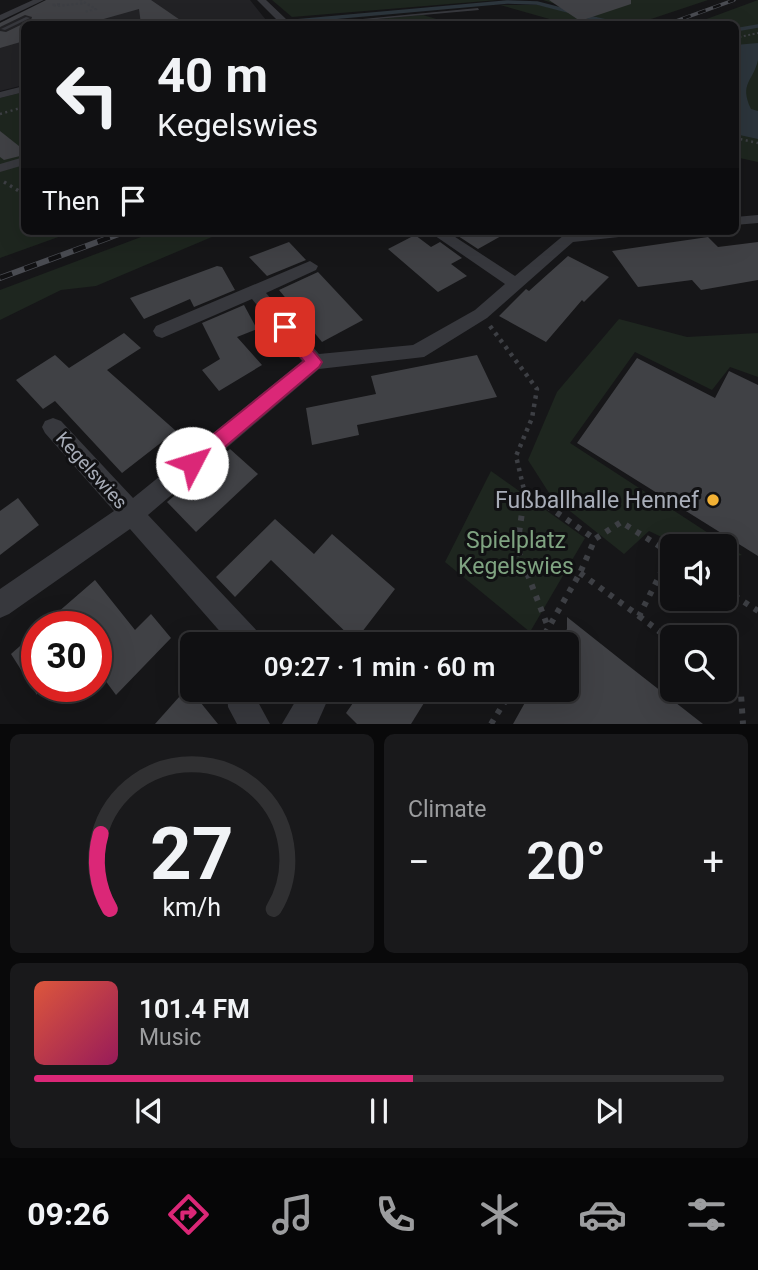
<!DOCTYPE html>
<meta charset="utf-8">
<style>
:root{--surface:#101012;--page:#19191b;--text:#f1f3f6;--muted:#9c9d9f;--line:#303032;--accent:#db2777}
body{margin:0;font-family:Roboto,sans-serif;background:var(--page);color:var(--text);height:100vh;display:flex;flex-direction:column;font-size:26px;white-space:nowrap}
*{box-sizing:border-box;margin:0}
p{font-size:23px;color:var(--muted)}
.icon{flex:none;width:38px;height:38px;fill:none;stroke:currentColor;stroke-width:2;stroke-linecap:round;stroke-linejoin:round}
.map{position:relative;height:724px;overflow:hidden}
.panel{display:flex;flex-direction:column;gap:10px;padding:10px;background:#09090a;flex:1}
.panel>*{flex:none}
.guide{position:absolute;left:21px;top:21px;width:718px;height:214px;border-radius:10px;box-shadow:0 7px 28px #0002,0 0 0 2px var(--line);background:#101012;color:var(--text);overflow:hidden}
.fabs{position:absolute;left:660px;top:534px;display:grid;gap:14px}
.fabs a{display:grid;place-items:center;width:77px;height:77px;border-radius:10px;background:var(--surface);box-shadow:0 7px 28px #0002,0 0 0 2px var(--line);font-size:35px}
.speed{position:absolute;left:21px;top:611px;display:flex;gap:14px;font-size:35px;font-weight:700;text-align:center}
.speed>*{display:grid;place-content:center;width:91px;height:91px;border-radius:50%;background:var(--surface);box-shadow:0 7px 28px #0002,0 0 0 2px var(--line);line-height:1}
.speed .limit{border:10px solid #d22;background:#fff;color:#111}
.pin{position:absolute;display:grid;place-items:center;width:60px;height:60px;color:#fff;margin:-30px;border-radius:14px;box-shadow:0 4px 10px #0006}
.me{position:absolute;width:77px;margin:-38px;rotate:50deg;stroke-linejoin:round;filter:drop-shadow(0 0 5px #0008)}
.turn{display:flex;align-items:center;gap:24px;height:147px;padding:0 21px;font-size:32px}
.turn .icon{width:91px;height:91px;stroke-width:2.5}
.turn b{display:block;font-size:49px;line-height:60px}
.then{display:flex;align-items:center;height:66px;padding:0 21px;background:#0003;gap:14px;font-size:26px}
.big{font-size:52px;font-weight:600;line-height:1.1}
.panel .card{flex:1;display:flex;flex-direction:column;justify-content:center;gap:10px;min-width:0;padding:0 24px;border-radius:10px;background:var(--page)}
.panel .dial{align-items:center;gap:0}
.dial svg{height:182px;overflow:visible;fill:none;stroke:var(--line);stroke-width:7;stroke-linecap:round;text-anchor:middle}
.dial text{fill:var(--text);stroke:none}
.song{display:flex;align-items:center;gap:21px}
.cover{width:84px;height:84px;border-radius:10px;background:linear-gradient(135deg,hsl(10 70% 55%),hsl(330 70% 35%))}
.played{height:7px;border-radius:4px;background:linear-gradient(90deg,var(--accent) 55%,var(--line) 55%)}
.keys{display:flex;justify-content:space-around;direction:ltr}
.heat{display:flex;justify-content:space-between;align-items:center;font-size:38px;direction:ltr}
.panel .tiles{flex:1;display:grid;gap:10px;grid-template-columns:1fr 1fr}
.card:last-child{grid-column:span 2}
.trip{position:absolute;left:180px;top:632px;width:399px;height:70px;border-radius:10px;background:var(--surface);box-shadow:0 7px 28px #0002,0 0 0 2px var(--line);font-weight:600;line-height:70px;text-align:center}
.menu{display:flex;height:112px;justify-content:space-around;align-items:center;background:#060607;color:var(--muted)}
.menu .icon{width:49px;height:49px}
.menu .active{color:var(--accent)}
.menu b{font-size:32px;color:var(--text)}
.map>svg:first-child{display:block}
.built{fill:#222225}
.green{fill:#1e261f}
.water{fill:#2c353c}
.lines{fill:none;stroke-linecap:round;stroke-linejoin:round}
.stream{stroke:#2c353c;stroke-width:3.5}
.building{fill:#404145}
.path-far4{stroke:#3d3f44;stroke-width:2;stroke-dasharray:2 2.5;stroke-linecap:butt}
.path-far3{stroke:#3d3f44;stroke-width:2.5;stroke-dasharray:2 3.5;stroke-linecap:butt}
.path-far2{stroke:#3d3f44;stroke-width:3.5;stroke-dasharray:2.5 4.5;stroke-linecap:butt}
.path-far1{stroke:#3d3f44;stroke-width:4.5;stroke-dasharray:3.5 5;stroke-linecap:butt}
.path{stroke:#3d3f44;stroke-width:6;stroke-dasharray:5 7;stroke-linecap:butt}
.service{fill:#37383d;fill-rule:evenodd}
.minor{fill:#37383d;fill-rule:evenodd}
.rail-far1-casing{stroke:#4a4c52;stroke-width:3.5}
.rail-casing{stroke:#4a4c52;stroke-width:6}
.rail-far1{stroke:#111113;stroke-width:2.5;stroke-dasharray:8;stroke-linecap:butt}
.rail{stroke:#111113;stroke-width:4.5;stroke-dasharray:13;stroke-linecap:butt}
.route{fill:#db2777;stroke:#8e194d;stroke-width:2}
.poi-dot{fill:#f2b134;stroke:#111113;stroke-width:2.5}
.labels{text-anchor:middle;stroke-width:6;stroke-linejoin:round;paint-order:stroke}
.street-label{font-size:19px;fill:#a8adb8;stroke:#111113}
.near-poi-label{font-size:23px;fill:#a8adb8;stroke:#111113;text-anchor:end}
.near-park-label{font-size:23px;fill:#7fa381;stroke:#111113}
</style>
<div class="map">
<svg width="758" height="724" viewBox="0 0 758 724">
<rect width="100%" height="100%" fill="#161618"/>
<path class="built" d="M51,0H250L266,20L247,24H24V85L0,91V23Z"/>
<g class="green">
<path d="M272,0H498L292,17Z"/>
<path d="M543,0H708L636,24H567L500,5H538L615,23Z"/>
<path d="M758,0V162L735,157V24H693Z"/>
<path d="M423,15L453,24H321Z"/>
<path d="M24,92V231H75L0,258V98Z"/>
<path d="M157,231H226L96,286L61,290L0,320V290Z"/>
<path d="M619,319L687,337L758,333V377L730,367L712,390L635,352L570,443L742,555L725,558L724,546H680L649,531L624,554L551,496L528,460L557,392Z"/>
<path d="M491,471L585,538L530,632L445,562Z"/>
</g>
<path class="water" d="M758,43C758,48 758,56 758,60C753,82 739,83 751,109L758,111V139L735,134V45Z"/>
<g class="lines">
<g class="stream">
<path d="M584,16L619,24"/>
<path d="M295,21L507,2L537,3L572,12"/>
<path d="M735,30L758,26"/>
</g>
</g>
<g class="building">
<path d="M46,0H151L186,24H141L139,9L86,24H24V41L0,48V31L6,32L31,20L32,17L25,15L0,27V23Z"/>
<path d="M549,0H631V4L580,21Z"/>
<path d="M0,131L24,150V155L4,160L0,157Z"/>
<path d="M461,231H510L478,249L455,234Z"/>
<path d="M415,235L431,247L440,242L462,258L451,264L467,276L438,292L388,249Z"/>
<path d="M708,237L718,247L758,242V280L701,290L692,280L638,287L612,251Z"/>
<path d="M289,242L306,260L267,276L249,257Z"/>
<path d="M568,256L609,277L584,302L582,300L546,342L499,316L526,289L529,291Z"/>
<path d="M217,266L222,267L235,290L194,307L190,299L144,319L130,298Z"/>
<path d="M318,272L363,320L322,342L279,290Z"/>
<path d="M244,305L257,329L237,337L262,365L219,391L202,370L220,359L202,323Z"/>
<path d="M124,333L141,348L107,370L176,431L122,473L55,401L43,409L16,380L55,355L69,368Z"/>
<path d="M477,355L497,397L357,425L359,435L312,445L306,408L376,394L371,376Z"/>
<path d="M637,358L715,398L729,371L758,385V556L577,443Z"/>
<path d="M230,449L258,474L196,532L167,502Z"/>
<path d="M18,498L39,525L0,555V511Z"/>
<path d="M275,519L314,554L332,534L395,589L355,641L271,560L235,597L216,577Z"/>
<path d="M95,580L135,630L151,614L171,638L116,695L96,668V626H42Z"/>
<path d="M567,617L625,663L703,724H513L532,690H567V644H558L567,629Z"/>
<path d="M37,631V695L11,654Z"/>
<path d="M188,687L218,724H155Z"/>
<path d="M362,690H432L411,724H357L346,713Z"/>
</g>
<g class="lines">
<g class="path-far4">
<path d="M80,0L96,9L85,12"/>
<path d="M59,4L58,6L52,5Z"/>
<path d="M58,6L84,3"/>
<path d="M735,38L758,33"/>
</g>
<g class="path-far3">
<path d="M0,114L24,107"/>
<path d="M735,138L758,143"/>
</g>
<path class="path-far2" d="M4,182L24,194"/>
<g class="path-far1">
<path d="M490,326L537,389L532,418L516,456L525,494"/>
<path d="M525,491L529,494"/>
</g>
<g class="path">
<path d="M525,492L517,547L548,627"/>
<path d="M527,492L595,539"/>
<path d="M580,573L639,616L671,553"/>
<path d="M724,589L758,611"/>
<path d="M639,616L672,641"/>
<path d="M539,644L580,573L595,539L621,522L672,554"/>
<path d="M724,681L741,694L743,724"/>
<path d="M491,724L512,690"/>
</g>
<g class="service">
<path d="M478,8L479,10L321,24H310Z"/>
<path d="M26,17L30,18L5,30L1,29Z"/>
</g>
<g class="minor">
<path d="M33,0H44L0,21V15Z"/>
<path d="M257,0H266L286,19L300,24L280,23Z"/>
<path d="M24,86V92L0,98V92Z"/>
<path d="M24,157V165L0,172V164Z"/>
<path d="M758,215V223L735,225V217Z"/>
<path d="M428,231H446L515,276L564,235L588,231H636L628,236L573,242L487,318L424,357L319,369L148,515L260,634L264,643L267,634C280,629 290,629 303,634L307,644H231L130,529L9,614L0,618V589L114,511L45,433L42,427L45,421L53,418L61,421L133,498L302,361L252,299L162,338L156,336L153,331L156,326L310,261L318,266L316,270L266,293L319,354L413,345L475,310L505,284Z"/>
<path d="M227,690H257L258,702L270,724H237L228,707Z"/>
<path d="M302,690H332L317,724H282Z"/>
</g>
<g class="rail-far1-casing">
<path id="rail-far1" d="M668,24L734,0"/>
</g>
<g class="rail-casing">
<path id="rail" d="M0,278L127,231"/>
</g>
<use href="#rail-far1" class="rail-far1"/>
<use href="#rail" class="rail"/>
</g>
<path class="route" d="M285,321L290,323L319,358L322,362L319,367L199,469L192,472L185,469L183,463L185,457L304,361L277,327Z"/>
<circle class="poi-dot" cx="713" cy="500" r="7"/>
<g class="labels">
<g class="street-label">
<text transform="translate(92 470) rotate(48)" y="7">Kegelswies</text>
</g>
<g class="near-poi-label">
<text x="699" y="508">Fußballhalle Hennef</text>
</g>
<g class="near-park-label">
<text x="516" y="548">Spielplatz<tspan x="516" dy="26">Kegelswies</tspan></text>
</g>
</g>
</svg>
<div class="fabs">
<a><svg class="icon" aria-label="sound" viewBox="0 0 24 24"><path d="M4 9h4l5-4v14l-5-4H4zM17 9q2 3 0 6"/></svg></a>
<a><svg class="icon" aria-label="search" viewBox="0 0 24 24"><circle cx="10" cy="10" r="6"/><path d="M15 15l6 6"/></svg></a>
</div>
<div class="speed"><div class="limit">30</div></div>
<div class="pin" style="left:285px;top:327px;background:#d93025"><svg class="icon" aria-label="arrive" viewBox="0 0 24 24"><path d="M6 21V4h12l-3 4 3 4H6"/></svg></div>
<svg class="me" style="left:192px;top:463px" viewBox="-20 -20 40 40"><circle r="19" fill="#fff"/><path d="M0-13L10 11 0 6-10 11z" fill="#db2777"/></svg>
<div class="trip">09:27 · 1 min · 60 m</div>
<div class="guide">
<div class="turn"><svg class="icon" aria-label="left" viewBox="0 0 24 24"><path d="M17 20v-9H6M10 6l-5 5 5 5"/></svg><div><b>40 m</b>Kegelswies</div></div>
<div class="then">Then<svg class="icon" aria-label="arrive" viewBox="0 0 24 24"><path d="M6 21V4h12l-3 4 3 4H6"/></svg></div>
</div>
</div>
<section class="panel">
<div class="tiles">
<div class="card dial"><svg viewBox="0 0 100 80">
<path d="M14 69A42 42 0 1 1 86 69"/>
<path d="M14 69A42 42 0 0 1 10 36" stroke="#db2777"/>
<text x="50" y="56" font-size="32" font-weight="700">27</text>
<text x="50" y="72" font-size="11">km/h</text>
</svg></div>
<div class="card"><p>Climate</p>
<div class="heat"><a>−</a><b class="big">20°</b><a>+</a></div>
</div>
<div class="card">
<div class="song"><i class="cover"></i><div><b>101.4 FM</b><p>Music</p></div></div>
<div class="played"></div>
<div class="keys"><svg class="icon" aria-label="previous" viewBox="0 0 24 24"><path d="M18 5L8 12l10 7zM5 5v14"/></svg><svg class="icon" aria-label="pause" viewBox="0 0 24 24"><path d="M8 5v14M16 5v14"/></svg><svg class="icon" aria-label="next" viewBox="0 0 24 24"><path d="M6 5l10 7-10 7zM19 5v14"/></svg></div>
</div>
</div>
</section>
<nav class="menu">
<b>09:26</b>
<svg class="icon active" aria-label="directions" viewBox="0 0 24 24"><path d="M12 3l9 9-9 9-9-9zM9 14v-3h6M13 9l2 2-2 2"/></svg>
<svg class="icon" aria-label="music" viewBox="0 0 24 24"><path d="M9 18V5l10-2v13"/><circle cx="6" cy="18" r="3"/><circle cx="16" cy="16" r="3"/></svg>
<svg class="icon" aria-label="phone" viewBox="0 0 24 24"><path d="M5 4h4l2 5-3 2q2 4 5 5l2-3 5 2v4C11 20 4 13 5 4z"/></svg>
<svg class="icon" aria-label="climate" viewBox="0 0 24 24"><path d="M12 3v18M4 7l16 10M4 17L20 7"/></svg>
<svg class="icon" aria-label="car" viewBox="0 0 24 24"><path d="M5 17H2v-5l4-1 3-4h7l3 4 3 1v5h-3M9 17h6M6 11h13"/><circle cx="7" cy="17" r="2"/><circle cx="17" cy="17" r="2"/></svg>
<svg class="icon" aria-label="filters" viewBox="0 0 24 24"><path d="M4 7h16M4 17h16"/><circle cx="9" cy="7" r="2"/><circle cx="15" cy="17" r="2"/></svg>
</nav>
